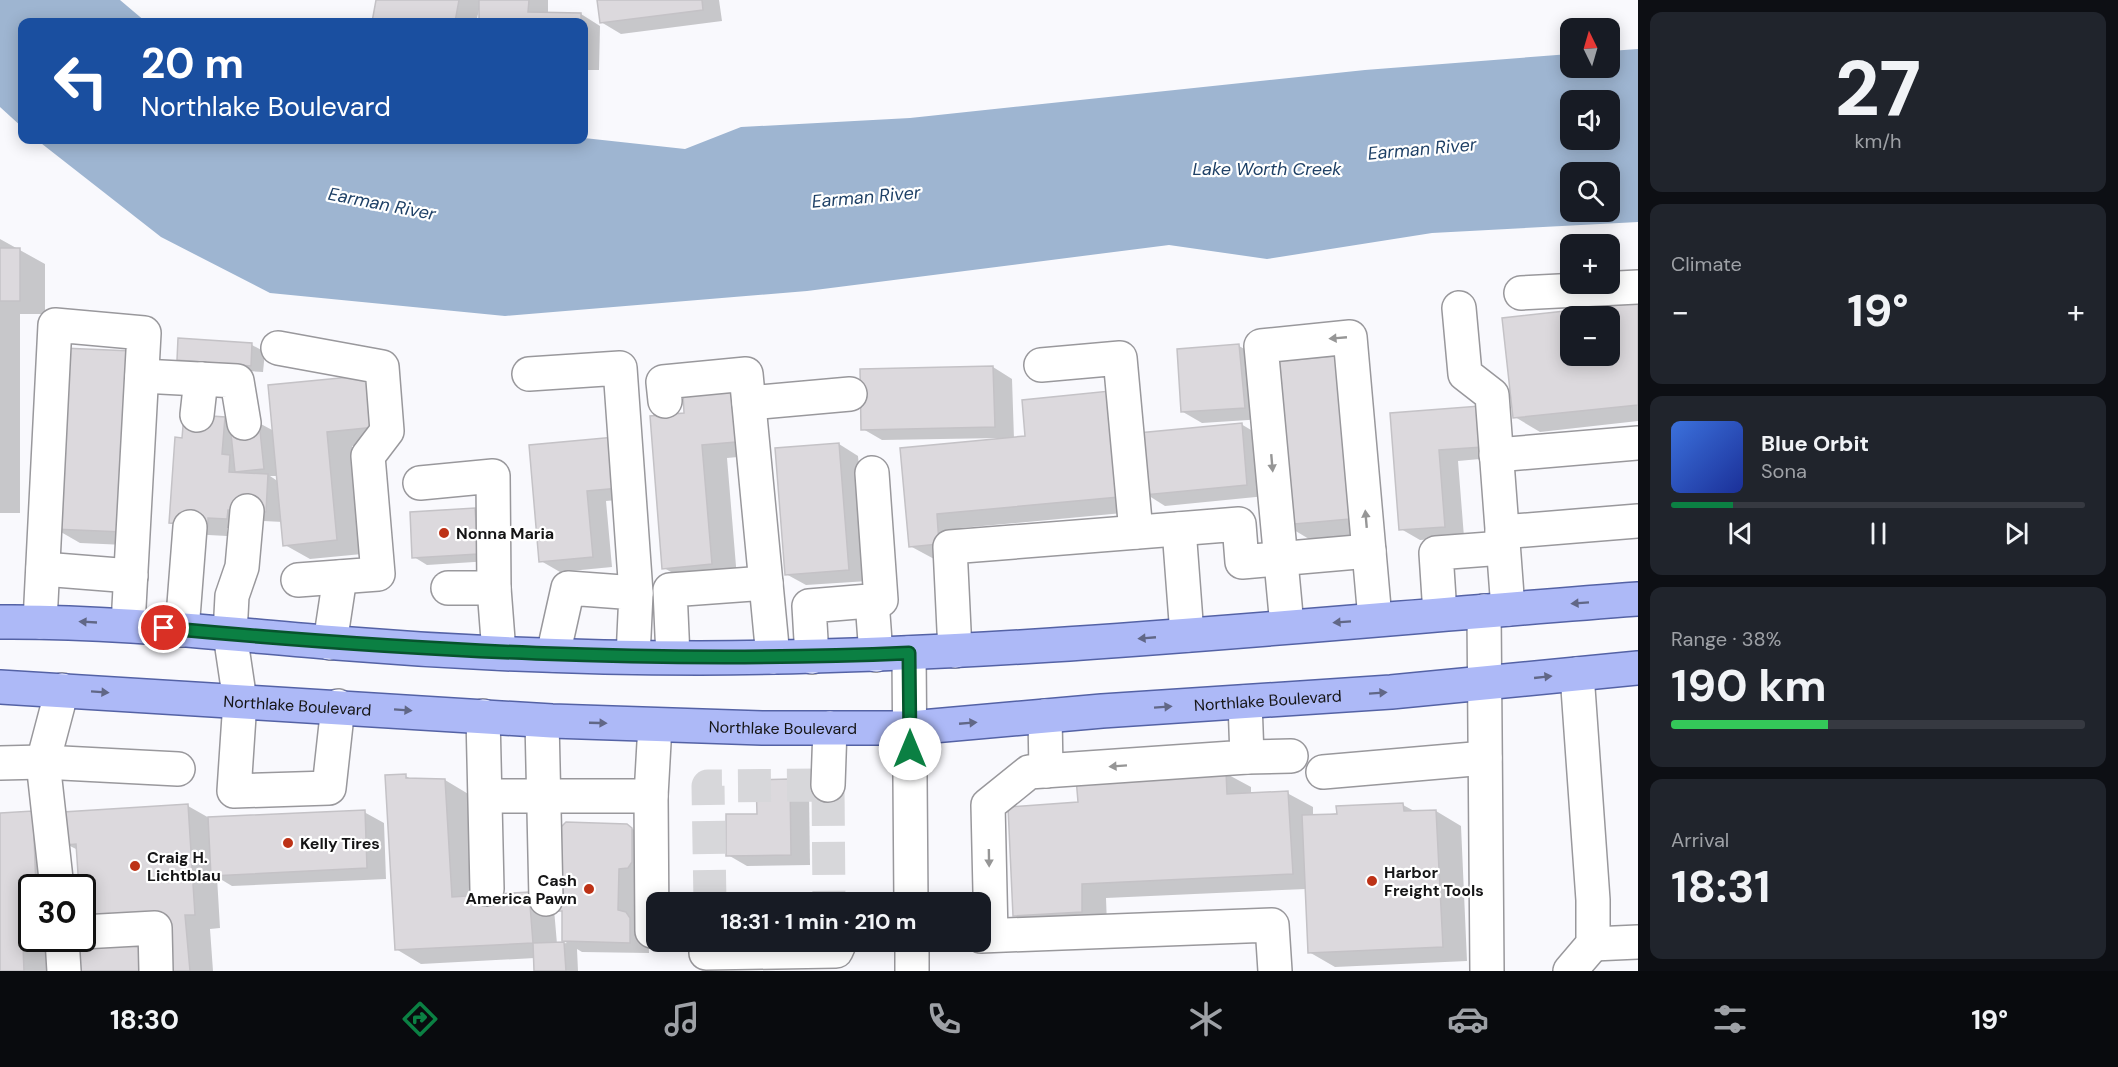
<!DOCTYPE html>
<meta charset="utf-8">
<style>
:root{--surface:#171b24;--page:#20242c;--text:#f1f3f6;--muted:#9ea1a6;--line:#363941;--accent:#0b8043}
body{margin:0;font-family:"DM Sans",sans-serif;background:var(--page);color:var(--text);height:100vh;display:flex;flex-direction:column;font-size:22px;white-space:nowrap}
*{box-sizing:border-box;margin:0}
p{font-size:20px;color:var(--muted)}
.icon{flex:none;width:33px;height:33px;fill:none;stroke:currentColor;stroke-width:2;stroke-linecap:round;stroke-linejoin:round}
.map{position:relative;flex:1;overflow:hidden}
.panel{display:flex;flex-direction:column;gap:12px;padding:12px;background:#0d0f14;width:480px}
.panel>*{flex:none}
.banner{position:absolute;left:18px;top:18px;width:570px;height:126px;border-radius:12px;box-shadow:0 3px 15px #0003;background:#1a4fa0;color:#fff;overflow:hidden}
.needle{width:39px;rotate:355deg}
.fabs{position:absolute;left:1560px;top:18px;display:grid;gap:12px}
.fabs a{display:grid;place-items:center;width:60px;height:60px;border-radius:12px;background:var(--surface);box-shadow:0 3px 15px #0003;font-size:30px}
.speed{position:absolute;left:18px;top:874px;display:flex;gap:12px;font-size:30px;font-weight:700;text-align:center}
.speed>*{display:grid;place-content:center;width:78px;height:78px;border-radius:50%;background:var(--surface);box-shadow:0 3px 15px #0003;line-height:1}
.speed .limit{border:3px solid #111;border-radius:9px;background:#fff;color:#111}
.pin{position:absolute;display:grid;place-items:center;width:51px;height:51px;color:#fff;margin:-26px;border:3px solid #fff;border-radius:50%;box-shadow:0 2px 6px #0007}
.me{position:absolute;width:66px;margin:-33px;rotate:0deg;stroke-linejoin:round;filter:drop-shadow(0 0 4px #0008)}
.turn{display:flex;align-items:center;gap:21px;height:126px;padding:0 24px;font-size:27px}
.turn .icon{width:78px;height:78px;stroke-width:2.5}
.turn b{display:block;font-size:42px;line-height:51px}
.big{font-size:45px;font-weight:700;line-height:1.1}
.panel .widget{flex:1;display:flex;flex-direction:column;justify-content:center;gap:9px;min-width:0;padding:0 21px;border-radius:12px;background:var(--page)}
.panel .dial{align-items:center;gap:0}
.dial b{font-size:78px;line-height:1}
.song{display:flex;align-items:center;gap:18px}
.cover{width:72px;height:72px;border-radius:9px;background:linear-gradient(135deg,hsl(220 70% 55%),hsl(230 70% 35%))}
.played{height:6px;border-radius:3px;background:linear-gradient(90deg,var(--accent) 15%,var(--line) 15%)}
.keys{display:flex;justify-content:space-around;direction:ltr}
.heat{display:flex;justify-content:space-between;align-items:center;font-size:33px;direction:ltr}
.charge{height:9px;border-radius:4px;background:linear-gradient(90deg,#34c759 38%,var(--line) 0)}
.trip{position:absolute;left:646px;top:892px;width:345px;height:60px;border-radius:12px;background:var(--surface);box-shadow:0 3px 15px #0003;font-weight:700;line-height:60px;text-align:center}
.menu{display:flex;height:96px;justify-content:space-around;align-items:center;background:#090b0e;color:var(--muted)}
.menu .icon{width:42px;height:42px}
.menu .on{color:var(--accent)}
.menu b{font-size:27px;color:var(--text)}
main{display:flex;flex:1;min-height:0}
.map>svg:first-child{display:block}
.water{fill:#9eb5d1;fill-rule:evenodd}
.shadow{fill:#0003;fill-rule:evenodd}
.building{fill:#dcd9dd;stroke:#c4c2c6;stroke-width:1.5;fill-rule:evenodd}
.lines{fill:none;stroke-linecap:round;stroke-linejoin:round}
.minor-tunnel{stroke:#d7d7da;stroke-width:33;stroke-dasharray:33 16;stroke-linecap:butt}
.minor-casing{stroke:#99989c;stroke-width:36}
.major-casing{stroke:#5462a5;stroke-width:36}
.minor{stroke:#fff;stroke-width:33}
.major{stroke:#adb9f7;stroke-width:33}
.oneway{fill:#969696}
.oneway2{fill:#616786}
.route-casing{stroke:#07532c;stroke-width:15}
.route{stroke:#0b8043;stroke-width:10}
.poi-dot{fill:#bd3216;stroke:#fff;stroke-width:2}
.labels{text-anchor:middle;stroke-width:4.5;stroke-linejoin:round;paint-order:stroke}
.poi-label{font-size:16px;font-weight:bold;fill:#151516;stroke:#fff;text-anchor:start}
.street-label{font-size:16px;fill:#151516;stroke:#fff}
.water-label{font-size:18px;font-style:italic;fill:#1e4066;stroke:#fff}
</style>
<main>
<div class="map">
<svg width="1638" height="971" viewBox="0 0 1638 971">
<rect width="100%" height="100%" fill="#f9f9fd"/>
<g class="water">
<path d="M0,0H120L146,22H22V127L0,107Z"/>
<path d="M1638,49V222L1432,233L1267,259L1169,245L807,291L505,316L270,293L161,237L37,140L584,138L685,149L741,127L910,118L1365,70L1570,54V68H1610V51ZM1570,100H1610V140H1570ZM1570,172H1610V212H1570Z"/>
</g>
<g class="shadow">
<path d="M378,0H548V14H581L600,26L599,70H584V22H480L479,10L476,22H373Z"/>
<path d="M599,0H719L722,21L621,34L601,22Z"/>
<path d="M0,239L45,264V314H20V513H0Z"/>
<path d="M1638,305V421L1540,432L1515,417L1504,319ZM1570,316H1610V356H1570Z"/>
<path d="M180,339L252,345L265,352L263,372L191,367L178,360Z"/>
<path d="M1239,346L1259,357L1264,419L1202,423L1183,412Z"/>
<path d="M64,349L148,546L80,543L54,528Z"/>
<path d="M993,367L1012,379L1014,439L1144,511L961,528L964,558L936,560L910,546L901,449L1000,440V438L882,440L863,429Z"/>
<path d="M1362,372L1375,533L1309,539L1284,524Z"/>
<path d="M396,391L401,441L352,446L362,554L310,559L285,545L283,522L247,520L246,529L227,528V536L190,534L171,522L183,439L224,418L236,425L259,423L274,431ZM270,476H278L279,482Z"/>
<path d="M1480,408L1502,457L1458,461L1464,537L1420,540L1401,529L1392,414Z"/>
<path d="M686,414L760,455L727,458L737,578L689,582L664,568Z"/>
<path d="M1241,424L1261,436L1266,496L1165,506L1146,494Z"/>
<path d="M615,439L639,498L606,501L612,567L560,572L541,561Z"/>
<path d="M839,444L858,456L868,581L806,585L786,574Z"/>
<path d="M475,510L488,517L490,561L427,565L414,557Z"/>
<path d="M1225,773L1251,787V794L1287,793L1313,807V816L1403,805L1416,812L1436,811L1461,826L1467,961L1335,967L1309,952L1306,889L1106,898L1107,925L1040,930L1014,915L1079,804Z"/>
<path d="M405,776L412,779L445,780L470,795L476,897L529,894L554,909L557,944L567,943L563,941L564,913L560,910L626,825L646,837L649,953L582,952L577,949L578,971H536L535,958L421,964L396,949Z"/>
<path d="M790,781L809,792L810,865L747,866L728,855L758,815Z"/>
<path d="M188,806L211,819L364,812L384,823L386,879L232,886L217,877L220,928L210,929L213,971H166L80,888L78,850L66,844Z"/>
<path d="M32,813L60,888H32V939H47L48,971H0V814Z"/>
</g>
<g class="building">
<path d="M376,0H459L455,22L438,20L437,22H372Z"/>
<path d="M479,0H529L528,12L581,13V22H479Z"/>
<path d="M597,0H702L703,10L600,23Z"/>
<rect x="0" y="248" width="20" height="53"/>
<path d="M1638,303V405L1513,418L1502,318ZM1570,316H1610V356H1570Z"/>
<path d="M178,338L252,343L251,366L177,360Z"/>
<path d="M1239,344L1245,408L1181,412L1177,349Z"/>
<path d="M62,348L132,351L123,532L53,529Z"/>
<path d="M1337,356L1350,519L1283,525L1269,362Z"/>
<path d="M993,366L995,427L861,430L860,369Z"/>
<path d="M371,375L376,427L327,432L337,540L283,546L268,385Z"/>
<path d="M731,388L736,442L702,445L712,564L662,569L650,416L684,413L683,393Z"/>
<path d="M1110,391L1119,497L937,514L939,544L909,547L900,448L1025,436L1022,400Z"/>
<path d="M1480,406L1483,447L1439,450L1445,527L1399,530L1390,413Z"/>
<path d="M184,414L225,417L222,454L230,455L229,472L268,474L266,512L228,510L227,519L208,518V526L169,523L175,437L182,438Z"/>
<path d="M259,421L264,469L235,472L230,424Z"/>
<path d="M1242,423L1247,485L1144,495L1138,433Z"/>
<path d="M615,437L620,488L587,491L593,557L539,562L529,445Z"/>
<path d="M839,443L849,570L785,575L775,448Z"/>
<path d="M475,508L478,554L412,558L410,512Z"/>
<path d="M1226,771L1227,794L1288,791L1293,874L1082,884V912L1013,916L1008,807L1078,802L1076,778Z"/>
<path d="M406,774V778L445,779L452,897L529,892L533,943L395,950L385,775Z"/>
<path d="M790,779L791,855L726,856V814H757L756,780Z"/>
<path d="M1403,803L1404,811L1436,810L1443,947L1308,953L1302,815L1337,814L1336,806Z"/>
<path d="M188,804L195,915H185L190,971H165L161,917L82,921V888H79L76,844L65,845L63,812Z"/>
<path d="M365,810L367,868L211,876L208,817Z"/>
<path d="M33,811L36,888H32V896H21L24,971H0V813Z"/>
<path d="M566,822L627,824L632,828V862L628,868L619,869L618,910L626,912L630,918V943L562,941V911H558L560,828Z"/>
<path d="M143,937L145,971H80L78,941Z"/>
<path d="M564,942L566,971H534L533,943Z"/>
</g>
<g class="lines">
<path class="minor-tunnel" d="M710,903L708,786L828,785L829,903"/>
<g class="minor-casing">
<g id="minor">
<path d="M1521,293L1638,287"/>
<path d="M1459,308L1465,374L1492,395L1508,609"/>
<path d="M278,348L382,367L387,431L368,456L378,574L298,580"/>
<path d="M1041,365L1120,358L1136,532"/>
<path d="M529,374L620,368L636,593"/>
<path d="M142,376L237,381L244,423"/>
<path d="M665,401L663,382L746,374L773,657"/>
<path d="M749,403L850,394"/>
<path d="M197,415L201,379"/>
<path d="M1496,455L1638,443"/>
<path d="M420,483L493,476L494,588L499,653"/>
<path d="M247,511L242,567L232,596L230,634L240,701L234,791L329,788L338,706"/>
<path d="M1179,529L1187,635"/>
<path d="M1502,532L1638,521"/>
<path d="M43,569L131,576"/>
<path d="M448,588H494"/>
<path d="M872,601L876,655"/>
<path d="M1484,611L1487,971"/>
<path d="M1440,614L1436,553L1503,548"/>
<path d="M40,622L55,325L144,333L128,625"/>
<path d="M1287,626L1261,346L1350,337L1375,619"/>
<path d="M182,630L190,527"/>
<path d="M330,643L340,577"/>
<path d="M955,651L950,547L1239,524L1242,562L1369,551"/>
<path d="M909,653L911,903"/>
<path d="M553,655L568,588L636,593L633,657"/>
<path d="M673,657L670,590L766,583"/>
<path d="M812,657L809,606L881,600L872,473"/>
<path d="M483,716L487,889"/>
<path d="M1045,716L1046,771"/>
<path d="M542,721L546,899"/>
<path d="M1247,757L1291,756"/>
<path d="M0,763L43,762L178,769"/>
<path d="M1323,772L1485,758"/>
<path d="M828,785L830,728"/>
<path d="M486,796H651L655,725"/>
<path d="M651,796L652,931"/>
<path d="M57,888L43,762L62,690"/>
<path d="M82,932L155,928L156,971"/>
<path d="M991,935L988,805L1029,772L1247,757L1245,702"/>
<path d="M981,936L1272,925L1275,971"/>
<path d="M62,939L64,971"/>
<path d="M912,942V971"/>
<path d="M1593,944L1638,942"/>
<path d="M706,953L836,951L840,942"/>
<path d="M1570,971L1593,944V900L1577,674"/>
</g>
</g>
<g class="major-casing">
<g id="major">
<path d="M0,622C113,621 225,634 337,643C458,653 579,658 700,658C1013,657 1326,622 1638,599"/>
<path id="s1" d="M0,687L552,721L762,728H910L1102,711L1391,692L1638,668"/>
</g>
</g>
<use href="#minor" class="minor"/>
<use href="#major" class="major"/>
</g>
<defs><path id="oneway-solid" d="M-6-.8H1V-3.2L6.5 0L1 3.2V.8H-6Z" transform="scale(1.5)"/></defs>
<g class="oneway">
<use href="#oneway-solid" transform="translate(1338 338) rotate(175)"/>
<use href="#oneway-solid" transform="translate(1272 463) rotate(85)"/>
<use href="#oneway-solid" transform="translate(1366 519) rotate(-95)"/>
<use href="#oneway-solid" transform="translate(1118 766) rotate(176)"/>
<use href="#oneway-solid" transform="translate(989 858) rotate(89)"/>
</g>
<g class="oneway2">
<use href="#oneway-solid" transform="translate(1580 603) rotate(176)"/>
<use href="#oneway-solid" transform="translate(88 622) rotate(-177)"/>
<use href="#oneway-solid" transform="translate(1342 622) rotate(176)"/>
<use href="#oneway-solid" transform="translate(1147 638) rotate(175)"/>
<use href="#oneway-solid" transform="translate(1543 677) rotate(-6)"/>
<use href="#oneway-solid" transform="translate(100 692) rotate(4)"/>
<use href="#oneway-solid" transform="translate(1378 693) rotate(-4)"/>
<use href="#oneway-solid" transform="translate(1163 707) rotate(-4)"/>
<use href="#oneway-solid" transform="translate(403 710) rotate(4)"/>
<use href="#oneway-solid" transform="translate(598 723) rotate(2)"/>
<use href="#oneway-solid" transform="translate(968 723) rotate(-5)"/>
</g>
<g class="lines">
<g class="route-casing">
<path id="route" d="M164,628C412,651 660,664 909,653L910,749"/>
</g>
<use href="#route" class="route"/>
</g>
<g class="poi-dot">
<circle cx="444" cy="533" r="6"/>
<circle cx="288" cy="843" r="6"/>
<circle cx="135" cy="866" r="6"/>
<circle cx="1372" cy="881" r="6"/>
<circle cx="589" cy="889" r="6"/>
</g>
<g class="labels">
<g class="poi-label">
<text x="456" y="539">Nonna Maria</text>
<text x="300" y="849">Kelly Tires</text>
<text x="147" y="863">Craig H.<tspan x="147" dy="18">Lichtblau</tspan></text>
<text x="1384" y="878">Harbor<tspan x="1384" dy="18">Freight Tools</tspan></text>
<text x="577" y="886" text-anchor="end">Cash<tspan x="577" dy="18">America Pawn</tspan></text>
</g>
<g class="street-label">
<text dy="6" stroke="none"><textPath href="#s1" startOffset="1270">Northlake Boulevard</textPath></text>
<text dy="6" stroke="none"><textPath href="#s1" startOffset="298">Northlake Boulevard</textPath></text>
<text dy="6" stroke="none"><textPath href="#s1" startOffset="784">Northlake Boulevard</textPath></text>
</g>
<g class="water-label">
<text transform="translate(1422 149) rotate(-5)" y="6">Earman River</text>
<text x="1267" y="175">Lake Worth Creek</text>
<text transform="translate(866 197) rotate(-5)" y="6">Earman River</text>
<text transform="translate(382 204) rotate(11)" y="6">Earman River</text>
</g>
</g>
</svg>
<div class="fabs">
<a><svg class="needle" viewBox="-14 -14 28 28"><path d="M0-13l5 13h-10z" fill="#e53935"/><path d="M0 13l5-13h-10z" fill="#9ea1a6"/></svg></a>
<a><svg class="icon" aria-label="sound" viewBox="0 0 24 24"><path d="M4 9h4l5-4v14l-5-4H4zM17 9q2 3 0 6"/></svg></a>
<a><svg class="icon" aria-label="search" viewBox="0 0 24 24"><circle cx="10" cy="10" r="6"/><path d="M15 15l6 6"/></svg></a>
<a>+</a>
<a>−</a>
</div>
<div class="speed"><div class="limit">30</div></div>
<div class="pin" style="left:164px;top:628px;background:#d93025"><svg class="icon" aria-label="arrive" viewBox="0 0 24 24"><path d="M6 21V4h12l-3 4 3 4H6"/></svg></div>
<svg class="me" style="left:910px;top:749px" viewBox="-20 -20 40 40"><circle r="19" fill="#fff"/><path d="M0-13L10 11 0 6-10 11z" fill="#0b8043"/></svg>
<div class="trip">18:31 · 1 min · 210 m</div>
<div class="banner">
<div class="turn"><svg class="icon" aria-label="left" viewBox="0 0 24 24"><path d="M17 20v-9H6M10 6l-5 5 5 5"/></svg><div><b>20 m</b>Northlake Boulevard</div></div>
</div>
</div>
<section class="panel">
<div class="widget dial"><b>27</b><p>km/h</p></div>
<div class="widget"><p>Climate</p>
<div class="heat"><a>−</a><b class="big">19°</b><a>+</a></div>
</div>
<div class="widget">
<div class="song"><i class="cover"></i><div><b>Blue Orbit</b><p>Sona</p></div></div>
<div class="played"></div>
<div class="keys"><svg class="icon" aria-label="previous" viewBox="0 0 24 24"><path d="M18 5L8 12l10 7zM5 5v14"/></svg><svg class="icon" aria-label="pause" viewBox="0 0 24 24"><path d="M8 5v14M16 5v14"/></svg><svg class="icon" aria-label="next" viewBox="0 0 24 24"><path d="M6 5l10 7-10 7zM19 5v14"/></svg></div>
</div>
<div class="widget"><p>Range · 38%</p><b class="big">190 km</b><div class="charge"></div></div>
<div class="widget"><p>Arrival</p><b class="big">18:31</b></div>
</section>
</main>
<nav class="menu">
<b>18:30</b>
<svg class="icon on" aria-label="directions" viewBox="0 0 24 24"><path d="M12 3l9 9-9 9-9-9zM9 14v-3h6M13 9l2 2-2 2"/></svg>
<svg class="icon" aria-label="music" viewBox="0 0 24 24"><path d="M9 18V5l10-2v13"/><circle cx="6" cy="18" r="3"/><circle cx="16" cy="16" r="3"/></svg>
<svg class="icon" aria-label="phone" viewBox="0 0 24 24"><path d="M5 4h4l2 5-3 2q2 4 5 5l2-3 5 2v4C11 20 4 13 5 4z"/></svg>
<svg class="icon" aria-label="climate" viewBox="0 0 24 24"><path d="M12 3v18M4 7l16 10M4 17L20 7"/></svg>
<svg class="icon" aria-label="car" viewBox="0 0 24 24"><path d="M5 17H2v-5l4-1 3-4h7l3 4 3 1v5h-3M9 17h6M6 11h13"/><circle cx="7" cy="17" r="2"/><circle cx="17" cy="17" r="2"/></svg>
<svg class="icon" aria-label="filters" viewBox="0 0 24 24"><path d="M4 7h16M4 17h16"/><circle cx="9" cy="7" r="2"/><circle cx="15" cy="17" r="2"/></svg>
<b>19°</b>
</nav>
